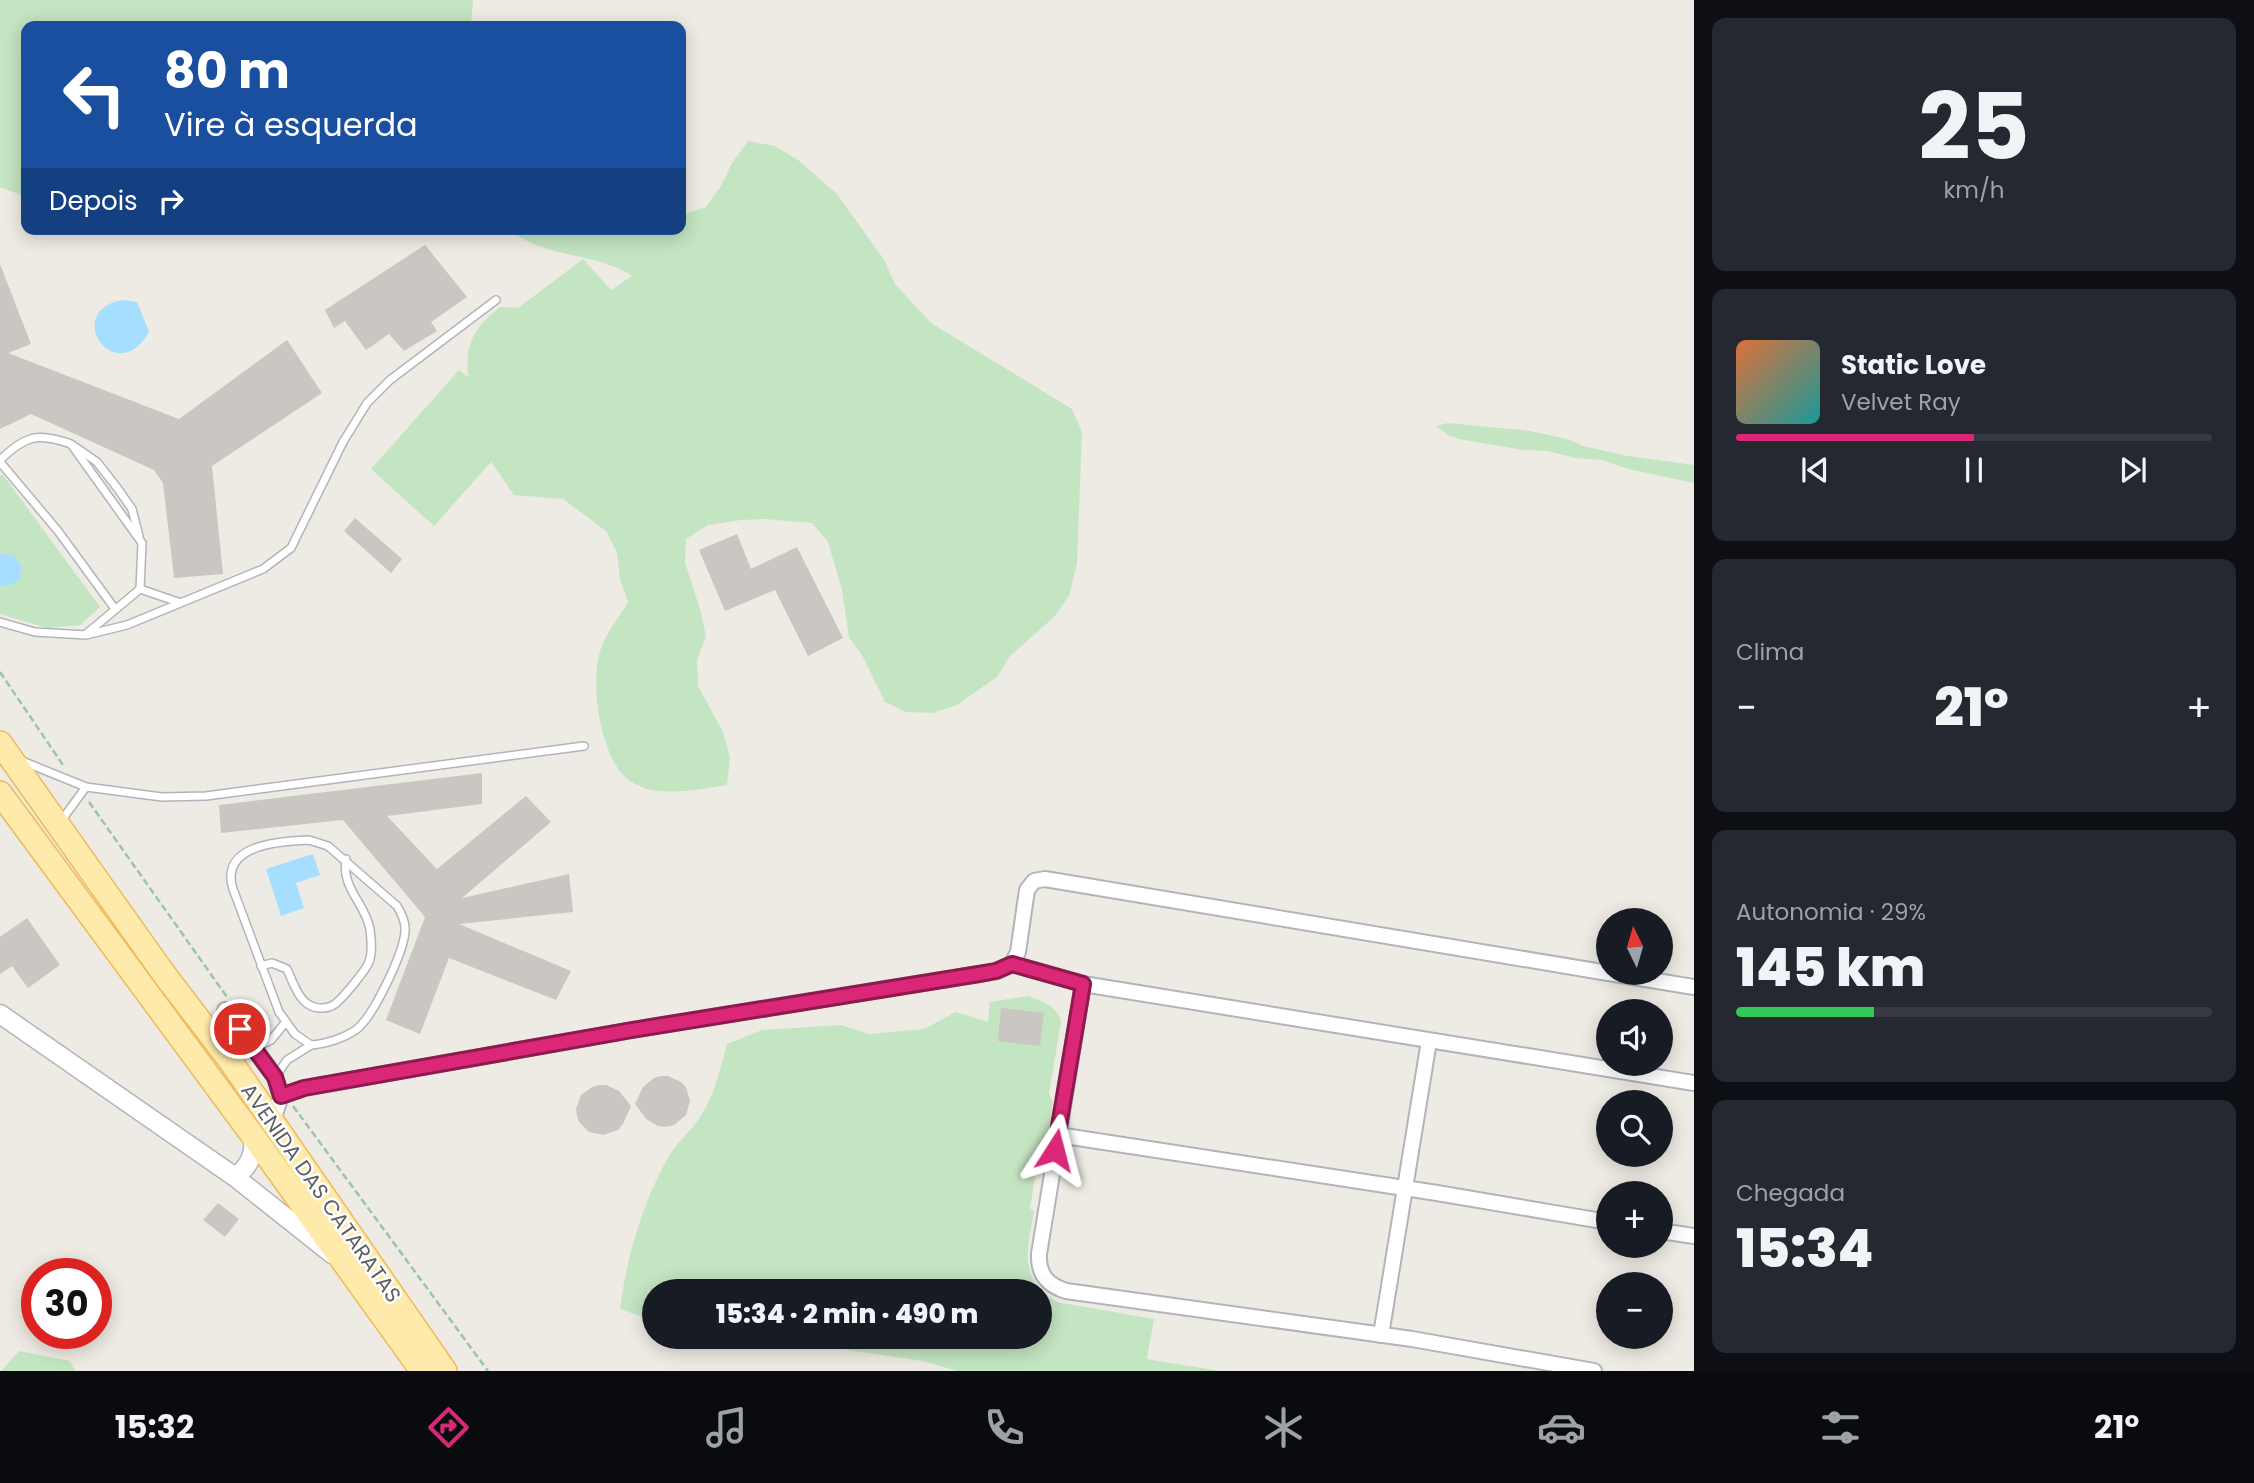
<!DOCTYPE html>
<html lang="pt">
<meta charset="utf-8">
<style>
:root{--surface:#171b24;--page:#242831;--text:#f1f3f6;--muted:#9ea1a6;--line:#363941;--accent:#db2777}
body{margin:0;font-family:Poppins,sans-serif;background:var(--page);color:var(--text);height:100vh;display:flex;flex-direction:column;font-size:26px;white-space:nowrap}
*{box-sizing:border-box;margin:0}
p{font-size:23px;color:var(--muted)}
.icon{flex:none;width:38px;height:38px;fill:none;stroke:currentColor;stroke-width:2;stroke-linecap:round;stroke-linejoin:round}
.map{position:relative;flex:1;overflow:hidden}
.sheet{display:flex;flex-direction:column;gap:18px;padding:18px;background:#0d0f14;width:560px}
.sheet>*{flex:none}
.banner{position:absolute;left:21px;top:21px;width:665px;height:214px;border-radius:14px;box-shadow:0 4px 18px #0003;background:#1a4fa0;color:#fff;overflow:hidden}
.needle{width:46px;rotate:355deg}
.controls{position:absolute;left:1596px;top:908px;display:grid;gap:14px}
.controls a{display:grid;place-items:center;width:77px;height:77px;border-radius:50%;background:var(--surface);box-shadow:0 4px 18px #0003;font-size:35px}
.speed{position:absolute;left:21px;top:1258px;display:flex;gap:14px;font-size:35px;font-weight:700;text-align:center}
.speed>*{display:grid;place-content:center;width:91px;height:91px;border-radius:50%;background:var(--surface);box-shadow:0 4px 18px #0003;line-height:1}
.speed .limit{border:10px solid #d22;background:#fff;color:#111}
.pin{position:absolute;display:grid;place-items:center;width:60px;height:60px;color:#fff;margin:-30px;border:4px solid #fff;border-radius:50%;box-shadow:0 2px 7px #0007}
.me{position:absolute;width:77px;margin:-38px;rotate:9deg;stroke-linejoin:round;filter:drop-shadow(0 0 5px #0008)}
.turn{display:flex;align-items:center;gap:24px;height:147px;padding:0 28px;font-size:32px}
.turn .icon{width:91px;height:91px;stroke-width:2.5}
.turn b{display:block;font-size:49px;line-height:60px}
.then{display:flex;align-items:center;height:66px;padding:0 28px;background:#0003;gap:14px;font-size:26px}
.big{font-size:52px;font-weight:800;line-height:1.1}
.sheet .card{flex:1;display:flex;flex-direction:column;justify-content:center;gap:10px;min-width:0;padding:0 24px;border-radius:14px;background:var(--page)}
.sheet .dial{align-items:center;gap:0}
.dial b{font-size:91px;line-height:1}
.song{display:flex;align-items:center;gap:21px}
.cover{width:84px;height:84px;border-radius:10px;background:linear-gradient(135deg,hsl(20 70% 55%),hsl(180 70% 35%))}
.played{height:7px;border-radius:4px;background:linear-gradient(90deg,var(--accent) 50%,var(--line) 50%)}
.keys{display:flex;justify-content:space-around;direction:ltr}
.heat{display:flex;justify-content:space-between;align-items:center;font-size:38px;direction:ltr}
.charge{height:10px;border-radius:5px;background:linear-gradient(90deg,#34c759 29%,var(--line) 0)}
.trip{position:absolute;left:642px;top:1279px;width:410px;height:70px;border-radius:35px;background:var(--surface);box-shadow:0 4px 18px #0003;font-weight:800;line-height:70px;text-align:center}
.tabs{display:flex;height:112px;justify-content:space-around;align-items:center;background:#090b0e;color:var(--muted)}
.tabs .icon{width:49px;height:49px}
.tabs .current{color:var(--accent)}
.tabs b{font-size:32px;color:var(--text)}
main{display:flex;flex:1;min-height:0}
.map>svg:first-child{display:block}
.green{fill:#c4e5c1}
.water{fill:#a5defe}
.building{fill:#cac6c1}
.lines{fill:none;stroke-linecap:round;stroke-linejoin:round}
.service-casing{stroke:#b1b5b9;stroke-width:10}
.minor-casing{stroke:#b1b5b9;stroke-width:18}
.tertiary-casing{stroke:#b1b5b9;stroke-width:21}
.primary-casing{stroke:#efbb5c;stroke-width:26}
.path{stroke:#9ac6a3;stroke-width:2.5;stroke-dasharray:7 3.5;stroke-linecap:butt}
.service{stroke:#fff;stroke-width:7}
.minor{stroke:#fff;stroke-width:14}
.tertiary{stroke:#fff;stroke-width:18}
.primary{stroke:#feeaaa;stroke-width:23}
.route-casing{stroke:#8e194d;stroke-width:18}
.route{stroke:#db2777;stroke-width:12}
.labels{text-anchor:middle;stroke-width:5;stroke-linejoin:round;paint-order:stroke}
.street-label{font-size:21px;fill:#5c6064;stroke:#fff}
</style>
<main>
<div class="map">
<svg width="1694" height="1371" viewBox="0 0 1694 1371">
<rect width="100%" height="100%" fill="#eeebe4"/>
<g class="green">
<path d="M0,0H473L471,26H26V197L0,187Z"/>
<path d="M748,141L775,146L798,160L837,194L883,258L895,284L931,323L1072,409L1082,432L1077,564L1069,596L1054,617L1010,656L997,677L957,705L933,713L906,712L885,702L863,657L849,637L842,590L828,542L812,523L764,519L741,520L708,525L686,539L685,563L701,612L706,637L697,660L698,686L723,732L730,757L727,785C702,789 672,795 647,789C641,787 628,781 624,776C599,750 588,676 603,643C609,629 620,616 628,602L620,579L617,553L606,531L563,499L514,495L491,462L434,526L371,469L459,370L468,377C465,343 474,328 500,307L518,308L583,259L611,290L632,276C597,252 540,258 510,229H681V215L706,207L721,186L732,163Z"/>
<path d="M1448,423L1530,431L1571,440L1583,446L1627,456L1694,465V483L1628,469L1602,460L1575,458L1548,451L1523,450L1459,439L1448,435L1436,426Z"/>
<path d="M0,475H3L100,607L80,625L47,628L0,614Z"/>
<path d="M1028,996C1043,1002 1057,1005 1061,1022L1049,1094L1053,1102L1043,1167L1036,1171L1030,1208L1034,1212C1027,1250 1018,1279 1057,1302L1154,1319L1147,1359L1220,1371H957L923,1361L759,1337H1040V1292H654V1321L620,1309C627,1256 641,1208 666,1161C675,1143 692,1131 702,1114C716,1090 720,1070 727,1044L762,1030L841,1025L869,1034L924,1029L956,1012L988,1022L990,1002Z"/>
<path d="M19,1351L70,1361L75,1371H1Z"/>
</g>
<g class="water">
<path d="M122,300L137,302L149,332C116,390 61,312 122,300Z"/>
<path d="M0,554L13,555L21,565L20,579L11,585H0Z"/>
<path d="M313,854L320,875L296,883L304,908L281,916L266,869Z"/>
</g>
<g class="building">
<path d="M425,245L467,297L431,322L437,331L404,351L389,334L366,350L345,321L334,328L325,310Z"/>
<path d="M0,264L31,344L8,353L179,419L287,340L322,393L212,466L223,574L174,578L163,483L154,470L31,414L0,429Z"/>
<path d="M355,518L402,559L391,573L344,531Z"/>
<path d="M737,534L751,569L797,547L843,638L808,656L775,590L725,611L699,550Z"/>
<path d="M482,773V804L387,816L437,869L526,796L551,822L462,898L569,874L573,912L459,924L571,971L556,1000L449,958L420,1034L386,1020L425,917L343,820L221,833L219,805Z"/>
<path d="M27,918L60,965L28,988L12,966L0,974V937Z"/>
<path d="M1001,1008L1044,1013L1040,1046L998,1041Z"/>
<path d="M661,1076H668L681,1082L686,1087L690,1101L686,1115L674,1125L666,1127L658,1126L646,1119L635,1104L643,1087L654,1078Z"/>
<path d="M598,1085H606L619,1091L631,1106L623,1124L618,1130L604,1135L589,1132L579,1122L577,1116L576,1109L581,1095L592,1087Z"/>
<path d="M218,1203L239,1219L225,1237L203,1220Z"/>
</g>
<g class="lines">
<g class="service-casing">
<g id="service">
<path d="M74,446L97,462L118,489L132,509L139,536"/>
<path d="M0,460C25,436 37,432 71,444L142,543L140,589L86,634"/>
<path d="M0,462L58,531L115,609"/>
<path d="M140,589L178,602"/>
<path d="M0,622L35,632L86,635L127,625L263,569L291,548L343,442L367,403L390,380L496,300"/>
<path d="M22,761L86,787L162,797L206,796L584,746"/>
<path d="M61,821L86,787"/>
<path d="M309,840L328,846L397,906C402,914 406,922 405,932C403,954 374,1015 357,1029C345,1038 325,1044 311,1045L295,1034L279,1012L233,889C219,845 279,841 309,840Z"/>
<path d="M261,966L272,963L287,969C293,982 299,1003 314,1007C321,1009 330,1008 335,1004C343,998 366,970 369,962C373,952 371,939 370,929C365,903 341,888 346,859"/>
<path d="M254,1048L271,1040L285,1023"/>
<path d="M276,1076L287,1060L311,1045"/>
</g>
</g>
<g class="minor-casing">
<g id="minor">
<path d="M1012,964L1083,984L1694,1083"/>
<path d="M1609,973L1694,987"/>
<path d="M1083,984L1039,1254C1038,1274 1047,1285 1066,1291L1412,1339L1594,1371"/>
<path d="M225,1010L275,1077L281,1096L272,1123"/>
<path d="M281,1096L304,1088L632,1030L997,971L1012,964L1018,952L1027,890L1034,881L1045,879L1608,973"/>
<path d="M1058,1135L1437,1193L1608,1222"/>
<path d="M1661,1231L1694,1236"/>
<path d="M1381,1335L1429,1041"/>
</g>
</g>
<g class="tertiary-casing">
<g id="tertiary">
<path d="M0,1014L235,1177L332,1254"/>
<path d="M235,1177C250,1166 255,1154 253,1136"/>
</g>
</g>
<g class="primary-casing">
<g id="primary">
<path d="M0,743L164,974L229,1059L445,1371"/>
<path d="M0,793L253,1136L422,1371"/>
</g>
</g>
<g class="path">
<path d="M0,672L63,765"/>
<path d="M89,802L227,997"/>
<path d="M293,1106L488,1371"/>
</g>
<use href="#service" class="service"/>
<use href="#minor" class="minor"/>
<use href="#tertiary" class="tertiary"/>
<use href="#primary" class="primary"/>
</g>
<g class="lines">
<g class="route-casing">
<path id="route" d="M240,1029L275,1077L281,1096L304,1088L632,1030L979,974L996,971L1012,964L1083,984L1055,1150"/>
</g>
<use href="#route" class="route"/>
</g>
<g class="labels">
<g class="street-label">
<text transform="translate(321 1193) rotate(55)" y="7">AVENIDA DAS CATARATAS</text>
</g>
</g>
</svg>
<div class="controls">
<a><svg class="needle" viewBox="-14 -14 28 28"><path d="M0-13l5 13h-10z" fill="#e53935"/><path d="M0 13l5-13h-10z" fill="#9ea1a6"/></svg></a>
<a><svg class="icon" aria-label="sound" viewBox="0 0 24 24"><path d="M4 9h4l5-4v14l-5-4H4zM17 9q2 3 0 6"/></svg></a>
<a><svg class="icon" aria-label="search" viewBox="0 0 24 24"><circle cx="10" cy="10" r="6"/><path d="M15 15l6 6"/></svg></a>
<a>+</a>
<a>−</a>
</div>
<div class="speed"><div class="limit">30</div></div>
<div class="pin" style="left:240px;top:1029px;background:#d93025"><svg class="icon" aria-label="arrive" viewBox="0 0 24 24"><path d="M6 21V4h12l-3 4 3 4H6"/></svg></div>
<svg class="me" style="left:1055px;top:1150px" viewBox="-20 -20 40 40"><path d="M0-17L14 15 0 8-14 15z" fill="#db2777" stroke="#fff" stroke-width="4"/></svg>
<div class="trip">15:34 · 2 min · 490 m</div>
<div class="banner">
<div class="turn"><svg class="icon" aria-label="left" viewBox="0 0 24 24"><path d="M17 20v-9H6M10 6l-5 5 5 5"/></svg><div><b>80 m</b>Vire à esquerda</div></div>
<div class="then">Depois<svg class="icon" aria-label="right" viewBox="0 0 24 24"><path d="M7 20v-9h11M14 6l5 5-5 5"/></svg></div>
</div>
</div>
<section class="sheet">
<div class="card dial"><b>25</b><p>km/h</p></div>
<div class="card">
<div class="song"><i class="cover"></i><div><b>Static Love</b><p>Velvet Ray</p></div></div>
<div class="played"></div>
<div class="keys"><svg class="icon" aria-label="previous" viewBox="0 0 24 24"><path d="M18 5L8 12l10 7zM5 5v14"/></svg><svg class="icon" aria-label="pause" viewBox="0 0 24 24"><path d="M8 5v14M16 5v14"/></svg><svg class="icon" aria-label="next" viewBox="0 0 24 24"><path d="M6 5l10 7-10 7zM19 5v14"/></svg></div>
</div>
<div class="card"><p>Clima</p>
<div class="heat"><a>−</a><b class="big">21°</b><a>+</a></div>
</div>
<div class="card"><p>Autonomia · 29%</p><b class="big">145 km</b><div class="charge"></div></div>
<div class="card"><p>Chegada</p><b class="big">15:34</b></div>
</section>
</main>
<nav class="tabs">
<b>15:32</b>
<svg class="icon current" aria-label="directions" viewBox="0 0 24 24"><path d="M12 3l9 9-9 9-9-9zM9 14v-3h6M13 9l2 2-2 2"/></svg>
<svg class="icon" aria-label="music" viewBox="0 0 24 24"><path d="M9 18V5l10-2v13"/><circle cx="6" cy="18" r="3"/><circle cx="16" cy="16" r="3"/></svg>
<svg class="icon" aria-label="phone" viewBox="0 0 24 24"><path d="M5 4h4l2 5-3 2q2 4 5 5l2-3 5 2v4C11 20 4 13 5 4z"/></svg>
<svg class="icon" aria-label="climate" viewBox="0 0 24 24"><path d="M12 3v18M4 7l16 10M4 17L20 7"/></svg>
<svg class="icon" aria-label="car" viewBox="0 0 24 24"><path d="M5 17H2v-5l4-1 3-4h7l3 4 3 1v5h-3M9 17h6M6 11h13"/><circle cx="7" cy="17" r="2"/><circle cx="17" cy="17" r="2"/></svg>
<svg class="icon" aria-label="filters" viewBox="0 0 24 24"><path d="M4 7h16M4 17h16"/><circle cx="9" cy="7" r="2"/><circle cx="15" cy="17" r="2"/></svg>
<b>21°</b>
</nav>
